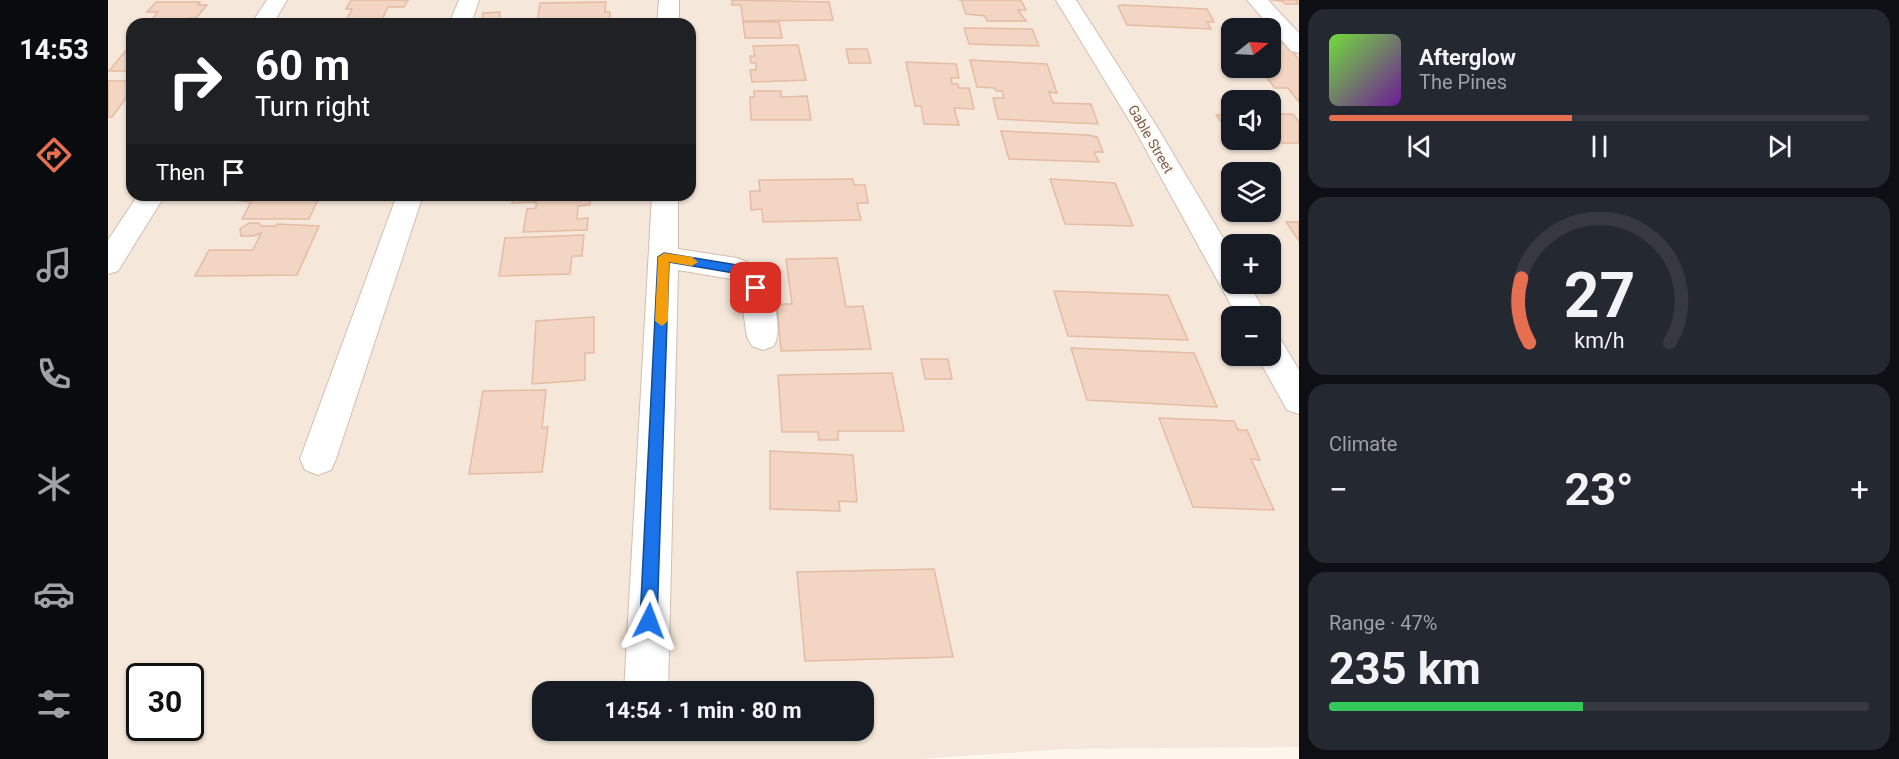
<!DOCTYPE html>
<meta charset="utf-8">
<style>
:root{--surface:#171b24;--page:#242831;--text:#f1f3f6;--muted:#9ea1a6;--line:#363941;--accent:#e76f51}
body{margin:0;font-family:Roboto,sans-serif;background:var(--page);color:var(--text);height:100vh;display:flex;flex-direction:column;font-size:22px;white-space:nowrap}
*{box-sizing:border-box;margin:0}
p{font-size:20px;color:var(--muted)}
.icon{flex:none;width:33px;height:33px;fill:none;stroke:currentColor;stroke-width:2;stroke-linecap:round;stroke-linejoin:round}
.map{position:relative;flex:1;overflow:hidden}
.details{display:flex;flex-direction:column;gap:9px;padding:9px;background:#0d0f14;width:600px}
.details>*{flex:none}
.guide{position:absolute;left:18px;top:18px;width:570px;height:183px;border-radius:18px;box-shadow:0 2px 4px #0004;background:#202124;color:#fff;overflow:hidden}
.needle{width:39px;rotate:72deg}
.controls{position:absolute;left:1113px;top:18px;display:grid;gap:12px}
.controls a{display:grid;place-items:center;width:60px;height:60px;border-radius:12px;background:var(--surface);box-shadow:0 2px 4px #0004;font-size:30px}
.speed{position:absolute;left:18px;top:663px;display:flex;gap:12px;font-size:30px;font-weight:700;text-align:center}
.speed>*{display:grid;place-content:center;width:78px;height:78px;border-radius:50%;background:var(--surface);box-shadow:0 2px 4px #0004;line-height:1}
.speed .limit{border:3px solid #111;border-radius:9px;background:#fff;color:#111}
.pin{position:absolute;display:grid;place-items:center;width:51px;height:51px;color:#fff;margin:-26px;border-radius:12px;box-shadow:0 3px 9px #0006}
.me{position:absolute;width:66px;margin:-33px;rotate:3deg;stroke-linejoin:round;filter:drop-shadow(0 0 4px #0008)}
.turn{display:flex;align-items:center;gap:21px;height:126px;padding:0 30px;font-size:27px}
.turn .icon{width:78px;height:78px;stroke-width:2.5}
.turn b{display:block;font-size:42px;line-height:51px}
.then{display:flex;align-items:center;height:57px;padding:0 30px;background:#0003;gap:12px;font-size:22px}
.big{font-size:45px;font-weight:700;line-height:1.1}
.details .tile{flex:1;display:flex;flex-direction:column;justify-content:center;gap:9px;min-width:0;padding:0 21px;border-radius:18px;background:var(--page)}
.details .dial{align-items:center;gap:0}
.dial svg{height:156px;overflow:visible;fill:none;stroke:var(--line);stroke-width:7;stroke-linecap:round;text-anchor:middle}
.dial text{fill:var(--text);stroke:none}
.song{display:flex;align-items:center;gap:18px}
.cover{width:72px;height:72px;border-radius:9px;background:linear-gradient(135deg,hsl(100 70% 55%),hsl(280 70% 35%))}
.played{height:6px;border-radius:3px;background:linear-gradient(90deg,var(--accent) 45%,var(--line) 45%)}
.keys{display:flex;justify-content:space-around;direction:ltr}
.heat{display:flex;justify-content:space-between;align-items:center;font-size:33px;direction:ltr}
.charge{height:9px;border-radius:4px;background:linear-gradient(90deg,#34c759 47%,var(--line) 0)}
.trip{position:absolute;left:424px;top:681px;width:342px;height:60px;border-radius:18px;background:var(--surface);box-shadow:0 2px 4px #0004;font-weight:700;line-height:60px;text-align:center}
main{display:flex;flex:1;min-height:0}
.dock{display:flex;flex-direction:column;width:108px;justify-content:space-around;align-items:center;background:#090b0e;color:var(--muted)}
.dock .icon{width:42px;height:42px}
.dock .selected{color:var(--accent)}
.dock b{font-size:27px;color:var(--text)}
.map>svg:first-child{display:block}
.residential{fill:#f5e8da;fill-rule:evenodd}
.building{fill:#f3d5c3;stroke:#e6bba3;stroke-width:1.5}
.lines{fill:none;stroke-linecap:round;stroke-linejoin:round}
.minor-casing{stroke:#d1beb0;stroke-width:2}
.minor{fill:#fff;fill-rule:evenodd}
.route{fill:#1a73e8;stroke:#114b97;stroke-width:1.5}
.slow{fill:#f59e0b}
.labels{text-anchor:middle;stroke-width:5;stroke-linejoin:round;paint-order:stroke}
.far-street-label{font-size:14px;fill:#7a5c4d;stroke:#fffaf3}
</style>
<main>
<nav class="dock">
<b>14:53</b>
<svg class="icon selected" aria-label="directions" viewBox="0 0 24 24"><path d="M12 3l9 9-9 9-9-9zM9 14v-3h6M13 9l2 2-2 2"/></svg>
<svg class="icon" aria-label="music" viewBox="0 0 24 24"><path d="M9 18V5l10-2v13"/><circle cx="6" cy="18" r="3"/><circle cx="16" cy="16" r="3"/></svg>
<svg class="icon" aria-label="phone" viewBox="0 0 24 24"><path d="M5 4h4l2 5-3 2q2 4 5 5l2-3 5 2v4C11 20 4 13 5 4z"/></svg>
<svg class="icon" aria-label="climate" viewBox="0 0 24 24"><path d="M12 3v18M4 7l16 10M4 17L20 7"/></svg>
<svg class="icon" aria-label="car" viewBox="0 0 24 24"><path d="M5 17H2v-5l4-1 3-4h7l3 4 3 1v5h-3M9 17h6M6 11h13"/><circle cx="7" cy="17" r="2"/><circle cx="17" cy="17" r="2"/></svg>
<svg class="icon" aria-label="filters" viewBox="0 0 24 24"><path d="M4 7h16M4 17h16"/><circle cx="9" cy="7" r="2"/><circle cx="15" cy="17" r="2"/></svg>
</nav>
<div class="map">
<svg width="1191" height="759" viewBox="0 0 1191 759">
<rect width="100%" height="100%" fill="#fdf6ec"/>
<path class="residential" d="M0,0H1191V747L955,749L812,759H0ZM24,24H582V195H24ZM1124,28H1162V68H1124ZM1124,100H1162V140H1124ZM1124,172H1162V212H1124ZM1124,244H1162V284H1124ZM1124,316H1162V356H1124ZM32,676H82V728H32ZM435,692H756V730H435Z"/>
<g class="building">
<path d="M243,0H300L296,7H280L272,24H236L244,9H238Z"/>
<path d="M624,0L721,2L725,20L635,21L633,5H624Z"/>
<path d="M850,0H913L918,10H910L918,21H879L877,16L858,14L853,0Z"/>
<path d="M1163,0H1191L1188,1L1191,4H1177L1174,1Z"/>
<path d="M48,2H92L90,5H99L88,18H81L76,24H40L50,12H39Z"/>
<path d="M498,2L497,12H502V19H496L495,24H429L432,3Z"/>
<path d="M1015,5L1099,9L1106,22H1099L1103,29L1019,25L1010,6Z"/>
<path d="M392,12L391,24H374L375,13Z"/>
<path d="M635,22H671L674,38H637Z"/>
<path d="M856,28L924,29L931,46L861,44Z"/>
<path d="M24,43V71H1Z"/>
<path d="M1162,43H1178L1191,60V102L1180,88H1167L1151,68L1167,66L1162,60Z"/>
<path d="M690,45L698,80L644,82L642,70H648V63H643L642,56H647L645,46Z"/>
<path d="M738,49H759L763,63H741Z"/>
<path d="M862,60L939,64L949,93L941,92L945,103L983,104L990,124L890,119L885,98H896L894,91H888L887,88L869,87Z"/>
<path d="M798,62L848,64L851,78H843L844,84H850L851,88H861L866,109L846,108L851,125L816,124L813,106H807Z"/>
<path d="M0,81H24V98H18L4,117H0Z"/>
<path d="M646,91H673V97L699,96L703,120H643L642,97H646Z"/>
<path d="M1162,114H1185L1191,122V143H1135L1133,140H1162Z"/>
<path d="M1108,115H1124V136Z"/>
<path d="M893,131L980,135L989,137L995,152H986L991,162L901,159Z"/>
<path d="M745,179L746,185H757L760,203H749L753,220L655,222L654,209L643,210L642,191H652L651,180Z"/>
<path d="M942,179L1007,183L1025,226L957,224Z"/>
<path d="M128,195H232L211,197L201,219H134L143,202L125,200Z"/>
<path d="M405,195H483L482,205L470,206L469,219L480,218L479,230L415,232L419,209L428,208V202L404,203Z"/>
<path d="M1178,222H1191V241Z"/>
<path d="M141,223H151L153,226H168L169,224L211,226L189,275L87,276L101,250H145L153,233L145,236H133L132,229Z"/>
<path d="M476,235L474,256H464L462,274L391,276L397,238Z"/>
<path d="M729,258L738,307L755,306L763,349L673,351L669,304H684L678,259Z"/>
<path d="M946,291L1060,295L1080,340L960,336Z"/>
<path d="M486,317V353H477V380L424,384L428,321Z"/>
<path d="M963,348L1086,353L1109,407L979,400Z"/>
<path d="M813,359H840L844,379H817Z"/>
<path d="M784,373L796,431H730V440H711L710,432H674L670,375Z"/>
<path d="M438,390L434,428L440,427L434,472L361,474L375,391Z"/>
<path d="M1051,418L1126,421L1130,430H1139L1152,460L1143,459L1166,510L1085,507Z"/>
<path d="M662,451L745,455L749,502L731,501L732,511L662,509Z"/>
<path d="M826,569L845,657L697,661L689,572Z"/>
</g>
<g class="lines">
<g class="minor-casing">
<g id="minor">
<path d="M159,0H179L165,24H143Z"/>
<path d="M351,0H371L363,24H341Z"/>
<path d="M551,0H571V24H549Z"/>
<path d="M948,0H968L1051,130L1124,253V284H1141L1159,316H1129L1027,130Z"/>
<path d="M1139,0H1160L1191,33V53L1183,51Z"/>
<path d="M30,195H57L10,271L0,274V240Z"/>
<path d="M289,195H315L228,459L223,470L210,475L197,470L192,459Z"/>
<path d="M544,195H570V249L629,258L653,268C663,286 676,328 666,346L655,350L644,346L639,337L631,283L623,279L570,270L560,692H516Z"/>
<path d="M1162,336L1173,340L1191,370V414L1179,410L1149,356H1162Z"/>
</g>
</g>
<use href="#minor" class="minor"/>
</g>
<path class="route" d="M556,253L629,265L648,272L654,288L652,291H643L638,279L626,273L561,262L549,621L547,627L541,629L535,627L532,621L550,257Z"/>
<path class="slow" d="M556,253L584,257L590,262L584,266L561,262L560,321L554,326L547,321L550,257Z"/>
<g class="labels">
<g class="far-street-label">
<text transform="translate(1043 139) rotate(60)" y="5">Gable Street</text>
</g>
</g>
</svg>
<div class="controls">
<a><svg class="needle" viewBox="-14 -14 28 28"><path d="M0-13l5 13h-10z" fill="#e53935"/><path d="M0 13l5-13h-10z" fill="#9ea1a6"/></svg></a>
<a><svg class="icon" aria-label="sound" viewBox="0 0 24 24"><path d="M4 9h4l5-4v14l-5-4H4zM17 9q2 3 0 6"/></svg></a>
<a><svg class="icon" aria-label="layers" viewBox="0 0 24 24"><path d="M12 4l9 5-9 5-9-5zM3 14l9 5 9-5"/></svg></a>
<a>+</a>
<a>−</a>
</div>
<div class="speed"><div class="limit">30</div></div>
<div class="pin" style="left:648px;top:288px;background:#d93025"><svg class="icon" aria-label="arrive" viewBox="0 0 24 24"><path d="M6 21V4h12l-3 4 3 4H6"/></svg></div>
<svg class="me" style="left:541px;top:621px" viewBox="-20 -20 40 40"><path d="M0-17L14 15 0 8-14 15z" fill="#1a73e8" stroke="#fff" stroke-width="4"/></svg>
<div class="trip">14:54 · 1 min · 80 m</div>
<div class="guide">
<div class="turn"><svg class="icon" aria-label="right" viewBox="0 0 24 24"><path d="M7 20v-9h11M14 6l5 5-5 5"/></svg><div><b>60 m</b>Turn right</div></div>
<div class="then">Then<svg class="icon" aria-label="arrive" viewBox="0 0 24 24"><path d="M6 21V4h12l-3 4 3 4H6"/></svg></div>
</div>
</div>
<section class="details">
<div class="tile">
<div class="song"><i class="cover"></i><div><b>Afterglow</b><p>The Pines</p></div></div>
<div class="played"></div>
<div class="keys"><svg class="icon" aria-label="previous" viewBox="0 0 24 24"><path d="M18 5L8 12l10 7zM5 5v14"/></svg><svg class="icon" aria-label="pause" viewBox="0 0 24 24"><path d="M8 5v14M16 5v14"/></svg><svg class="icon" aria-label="next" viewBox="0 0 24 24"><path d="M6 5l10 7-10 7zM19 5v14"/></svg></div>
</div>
<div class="tile dial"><svg viewBox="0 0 100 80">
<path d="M14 69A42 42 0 1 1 86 69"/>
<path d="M14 69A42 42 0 0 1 10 36" stroke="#e76f51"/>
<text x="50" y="56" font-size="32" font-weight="700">27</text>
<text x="50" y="72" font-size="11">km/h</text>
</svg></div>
<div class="tile"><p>Climate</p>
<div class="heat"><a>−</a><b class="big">23°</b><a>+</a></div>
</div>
<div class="tile"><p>Range · 47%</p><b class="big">235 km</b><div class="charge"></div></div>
</section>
</main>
